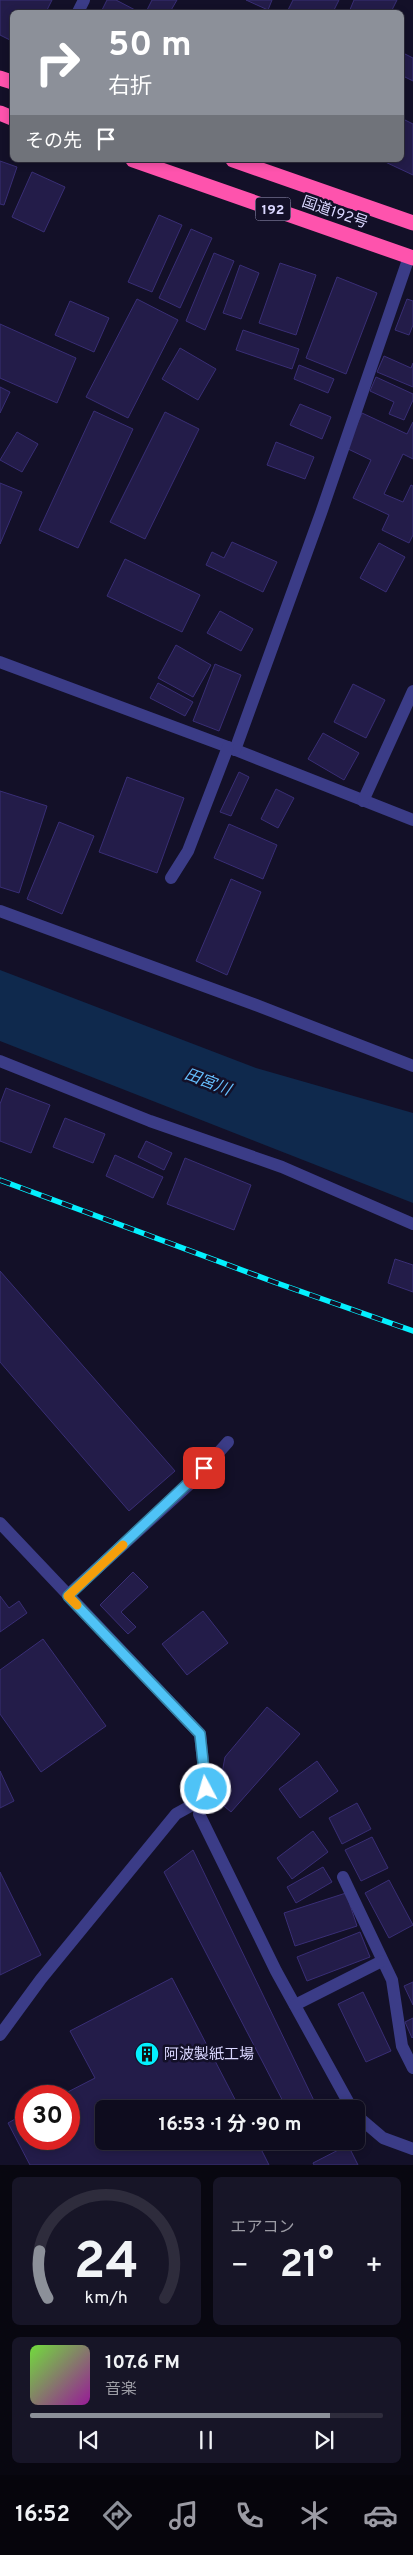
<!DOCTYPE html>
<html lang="ja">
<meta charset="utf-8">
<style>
:root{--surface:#0e0c1e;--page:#171527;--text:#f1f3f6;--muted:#9b9ba4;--line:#2e2c3c;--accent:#8c9099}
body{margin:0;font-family:Overpass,"Noto Sans JP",sans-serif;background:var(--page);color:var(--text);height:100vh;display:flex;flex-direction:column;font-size:19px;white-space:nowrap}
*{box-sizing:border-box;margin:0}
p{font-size:16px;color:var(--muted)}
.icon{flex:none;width:28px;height:28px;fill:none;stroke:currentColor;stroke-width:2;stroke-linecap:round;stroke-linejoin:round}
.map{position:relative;height:2165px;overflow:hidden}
.panel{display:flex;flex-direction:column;gap:12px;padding:12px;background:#080710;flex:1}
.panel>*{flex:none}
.guide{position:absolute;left:10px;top:10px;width:394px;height:152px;border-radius:8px;box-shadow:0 2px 8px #0003,0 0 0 1px var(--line);background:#8c9099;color:#fff;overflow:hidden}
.speed{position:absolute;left:15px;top:2085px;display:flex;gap:10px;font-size:25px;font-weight:700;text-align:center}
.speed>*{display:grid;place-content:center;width:65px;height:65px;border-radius:50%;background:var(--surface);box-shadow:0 2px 8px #0003,0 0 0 1px var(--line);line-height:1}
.speed .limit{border:8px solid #d22;background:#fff;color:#111}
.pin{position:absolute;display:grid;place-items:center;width:42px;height:42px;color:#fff;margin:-21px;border-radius:10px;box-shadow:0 2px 8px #0006}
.me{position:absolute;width:55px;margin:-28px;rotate:354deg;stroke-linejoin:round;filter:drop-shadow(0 0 4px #0008)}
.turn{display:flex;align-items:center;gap:18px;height:105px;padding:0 15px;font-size:22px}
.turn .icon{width:65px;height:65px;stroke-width:2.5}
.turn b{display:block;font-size:35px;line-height:42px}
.then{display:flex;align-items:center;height:48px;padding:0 15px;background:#0003;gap:10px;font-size:19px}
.big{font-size:38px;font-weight:700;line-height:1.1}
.panel .card{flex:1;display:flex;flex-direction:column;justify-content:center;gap:8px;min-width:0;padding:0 18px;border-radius:8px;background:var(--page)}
.panel .dial{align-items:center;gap:0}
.dial svg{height:130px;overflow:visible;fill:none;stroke:var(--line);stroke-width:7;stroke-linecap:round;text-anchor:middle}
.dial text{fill:var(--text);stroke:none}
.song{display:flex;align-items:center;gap:15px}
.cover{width:60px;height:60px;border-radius:8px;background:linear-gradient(135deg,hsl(100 70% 55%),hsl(300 70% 35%))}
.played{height:5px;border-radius:2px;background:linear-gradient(90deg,var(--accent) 85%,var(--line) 85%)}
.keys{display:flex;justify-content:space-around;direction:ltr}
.heat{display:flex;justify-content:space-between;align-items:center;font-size:28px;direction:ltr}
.panel .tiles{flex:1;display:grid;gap:12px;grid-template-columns:1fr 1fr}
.card:last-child{grid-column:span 2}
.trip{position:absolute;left:95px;top:2100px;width:270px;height:50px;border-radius:8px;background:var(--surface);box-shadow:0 2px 8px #0003,0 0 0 1px var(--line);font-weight:700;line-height:50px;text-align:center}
.tabs{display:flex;height:80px;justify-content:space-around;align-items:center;background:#06050c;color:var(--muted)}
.tabs .icon{width:35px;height:35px}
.tabs .current{color:var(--accent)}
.tabs b{font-size:22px;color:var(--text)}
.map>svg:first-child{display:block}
.water{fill:#0f294d}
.building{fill:#231c49;stroke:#392e75}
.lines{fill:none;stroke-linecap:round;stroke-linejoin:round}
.minor{stroke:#3b3c87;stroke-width:12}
.highway{stroke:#fe53ad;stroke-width:15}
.rail-casing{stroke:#04f0fe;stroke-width:5.5}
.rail{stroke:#131028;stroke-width:4;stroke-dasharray:11;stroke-linecap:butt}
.route-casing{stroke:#337fa1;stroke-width:12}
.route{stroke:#4fc3f7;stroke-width:9}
.slow{stroke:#f59e0b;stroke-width:9}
.labels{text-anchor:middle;stroke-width:5;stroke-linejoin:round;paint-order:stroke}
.shield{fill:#131028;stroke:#9e9bbe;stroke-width:1}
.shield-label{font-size:14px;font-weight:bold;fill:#dad7ff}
.street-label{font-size:15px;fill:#dad7ff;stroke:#131028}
.poi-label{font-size:15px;fill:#dad7ff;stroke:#131028;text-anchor:start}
.water-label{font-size:16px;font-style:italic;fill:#66bffe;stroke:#131028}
</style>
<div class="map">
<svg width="413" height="2165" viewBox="0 0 413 2165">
<rect width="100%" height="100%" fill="#131028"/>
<path class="water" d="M0,970L256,1068L413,1113V1203L0,1041Z"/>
<g class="building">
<path d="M0,0H52L46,12H12V41L0,35Z"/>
<path d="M107,0H116L139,12H101Z"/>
<path d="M152,0H177L170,12H146Z"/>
<path d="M246,0H272L268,10Z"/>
<path d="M293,0H339L333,12H287Z"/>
<path d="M354,0H397L391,12H349Z"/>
<path d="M401,52L413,58V81L401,75Z"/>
<path d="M401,118L413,124V175L381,160H401Z"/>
<path d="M0,161L17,167L4,205L0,204Z"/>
<path d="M32,172L65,187L44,232L12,217Z"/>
<path d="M159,215L182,225L152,292L128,282Z"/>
<path d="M191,229L212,238L180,308L159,298Z"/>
<path d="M214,253L234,261L205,330L186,321Z"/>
<path d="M280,263L316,275L296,335L259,323Z"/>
<path d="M240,265L259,273L241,319L223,313Z"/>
<path d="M337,277L377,293L346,374L306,358Z"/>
<path d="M137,299L178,320L128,418L86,397Z"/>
<path d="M407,299L413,301V325L409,335L395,330Z"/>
<path d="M70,301L109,318L94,352L55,335Z"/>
<path d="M0,324L76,358L57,403L0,378Z"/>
<path d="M243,330L299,349L292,369L236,350Z"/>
<path d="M180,348L216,369L198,400L162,379Z"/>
<path d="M384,356L411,368L413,363V387L377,372Z"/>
<path d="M299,365L334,379L328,393L294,379Z"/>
<path d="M376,377L413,394V400L404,420L389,414L394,402L370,391Z"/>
<path d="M0,387L10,392L0,413Z"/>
<path d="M300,404L331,417L322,439L290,425Z"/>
<path d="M94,411L133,429L78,548L39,530Z"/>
<path d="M165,412L199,429L145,539L110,522Z"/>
<path d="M362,413L407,434L413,422V459L403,454L384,494L403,502L411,485L413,486V535L409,543L382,530L389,515L353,498L371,460L346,448Z"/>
<path d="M17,432L38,444L22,472L0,460Z"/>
<path d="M276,442L314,457L305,479L267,465Z"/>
<path d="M0,483L22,492L0,544Z"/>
<path d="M232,542L277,562L263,592L206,565L212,552L224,558Z"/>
<path d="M379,543L405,557L386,592L360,578Z"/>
<path d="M125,559L200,595L182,632L107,596Z"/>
<path d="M220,611L253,629L241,651L207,633Z"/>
<path d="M176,645L211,665L193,697L158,678Z"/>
<path d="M215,664L241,675L219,731L193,721Z"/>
<path d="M158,683L193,702L185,716L150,698Z"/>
<path d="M353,684L385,700L366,738L334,722Z"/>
<path d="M323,733L359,753L344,780L308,759Z"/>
<path d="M239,772L249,777L231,816L220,812Z"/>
<path d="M127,777L184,798L157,873L99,852Z"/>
<path d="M276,789L294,798L278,828L261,819Z"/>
<path d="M0,791L47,806L19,893L0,887Z"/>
<path d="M59,822L94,836L62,914L27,899Z"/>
<path d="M229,824L277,845L263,879L214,858Z"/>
<path d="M231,879L261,892L227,975L196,961Z"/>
<path d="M6,1088L50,1105L31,1153L0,1141V1104Z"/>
<path d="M65,1118L105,1134L93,1163L53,1147Z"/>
<path d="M146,1141L172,1153L164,1170L138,1157Z"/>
<path d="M115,1155L163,1177L153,1198L106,1176Z"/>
<path d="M185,1158L251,1185L234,1230L167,1204Z"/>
<path d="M395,1259L413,1265V1292L388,1283Z"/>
<path d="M0,1271L175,1471L129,1511L0,1362Z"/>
<path d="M133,1572L148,1587L121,1612L136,1627L128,1634L100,1605Z"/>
<path d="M0,1596L9,1608L19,1601L27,1613L0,1632Z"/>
<path d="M203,1611L228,1643L187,1675L162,1644Z"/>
<path d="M43,1639L106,1726L41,1772L0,1714V1670Z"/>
<path d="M267,1707L300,1734L231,1812L217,1800L225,1757Z"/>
<path d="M317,1761L338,1791L300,1818L279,1789Z"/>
<path d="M0,1771L14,1801L0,1808Z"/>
<path d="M357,1803L371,1829L342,1844L329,1818Z"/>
<path d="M313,1831L328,1852L292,1879L277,1858Z"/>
<path d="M372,1837L388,1868L361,1881L345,1850Z"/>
<path d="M193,1850L318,2109H287L164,1872Z"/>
<path d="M323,1867L332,1882L296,1903L287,1887Z"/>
<path d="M0,1872L41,1955L0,1975Z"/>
<path d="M389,1880L413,1925L389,1938L365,1893Z"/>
<path d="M346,1893L357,1926L295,1946L284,1913Z"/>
<path d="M360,1932L370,1957L307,1981L297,1957Z"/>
<path d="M172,1978L240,2109H104V2141H257L269,2165H30L8,2123L26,2113V2139H69V2096H60L95,2078L70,2031Z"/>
<path d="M413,1982V2005L404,1986Z"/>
<path d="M363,1992L391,2051L366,2062L338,2004Z"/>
<path d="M413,2018V2037L412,2038L405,2022Z"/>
<path d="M348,2145L358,2165H314L313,2163Z"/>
</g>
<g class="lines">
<g class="minor">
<path d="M78,12L84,0"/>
<path d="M0,662L228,747L413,820"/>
<path d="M235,750L321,513L409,257"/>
<path d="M363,801L413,691"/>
<path d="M171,878L188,851L228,747"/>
<path d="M0,911L256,1005L413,1066"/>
<path d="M0,1061L150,1121L282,1167L413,1224"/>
<path d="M0,1523L200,1734L206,1789L199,1814L276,1971L352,2109"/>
<path d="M68,1595L193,1481L228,1442"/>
<path d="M343,1877L392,1980L402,2046L413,2068"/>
<path d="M295,2005L382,1961"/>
<path d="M0,2035L41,1979L176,1814L203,1799"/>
<path d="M356,2115L383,2138L413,2149"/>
</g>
<g class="highway">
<path d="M0,78L12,82"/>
<path d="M0,113L12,118"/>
<path d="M133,160L413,258"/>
<path d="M233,160L413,223"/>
</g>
<g class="rail-casing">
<path id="rail" d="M0,1180L274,1282L413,1331"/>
</g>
<use href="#rail" class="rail"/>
</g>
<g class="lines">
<g class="route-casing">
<path id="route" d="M204,1468L68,1596L200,1734L206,1789"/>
</g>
<use href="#route" class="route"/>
<path class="slow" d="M77,1605L68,1596L123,1545"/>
</g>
<defs>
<g id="building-disc" transform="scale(1.25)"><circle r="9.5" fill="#04f0fe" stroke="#131028"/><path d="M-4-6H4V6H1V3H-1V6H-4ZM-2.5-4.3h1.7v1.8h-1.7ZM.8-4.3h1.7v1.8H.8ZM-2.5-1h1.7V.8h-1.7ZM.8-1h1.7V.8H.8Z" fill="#111"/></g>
</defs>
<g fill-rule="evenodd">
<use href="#building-disc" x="147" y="2054"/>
</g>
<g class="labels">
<rect class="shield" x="255.5" y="197.5" width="35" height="23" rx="4"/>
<g class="shield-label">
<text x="273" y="214">192</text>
</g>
<g class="street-label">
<text transform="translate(335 212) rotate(19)" y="5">国道192号</text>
</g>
<g class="poi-label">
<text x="164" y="2059">阿波製紙工場</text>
</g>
<g class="water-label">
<text transform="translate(208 1081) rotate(21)" y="6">田宮川</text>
</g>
</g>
</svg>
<div class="speed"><div class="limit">30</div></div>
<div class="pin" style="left:204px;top:1468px;background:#d93025"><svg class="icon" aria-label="arrive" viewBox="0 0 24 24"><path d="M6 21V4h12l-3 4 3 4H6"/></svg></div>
<svg class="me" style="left:206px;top:1789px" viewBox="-20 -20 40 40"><circle r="17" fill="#4fc3f7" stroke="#fff" stroke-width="3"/><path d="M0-11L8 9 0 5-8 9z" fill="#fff"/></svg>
<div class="trip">16:53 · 1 分 · 90 m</div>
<div class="guide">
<div class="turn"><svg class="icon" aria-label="right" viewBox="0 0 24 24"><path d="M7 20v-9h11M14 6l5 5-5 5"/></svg><div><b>50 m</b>右折</div></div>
<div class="then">その先<svg class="icon" aria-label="arrive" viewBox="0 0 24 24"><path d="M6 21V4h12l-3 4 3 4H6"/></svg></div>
</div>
</div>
<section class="panel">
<div class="tiles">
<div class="card dial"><svg viewBox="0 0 100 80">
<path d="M14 69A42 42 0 1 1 86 69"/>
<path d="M14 69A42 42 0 0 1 9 40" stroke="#8c9099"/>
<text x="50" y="56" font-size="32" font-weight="700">24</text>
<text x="50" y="72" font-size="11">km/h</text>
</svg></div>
<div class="card"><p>エアコン</p>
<div class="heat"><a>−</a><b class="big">21°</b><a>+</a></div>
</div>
<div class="card">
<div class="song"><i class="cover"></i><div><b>107.6 FM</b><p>音楽</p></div></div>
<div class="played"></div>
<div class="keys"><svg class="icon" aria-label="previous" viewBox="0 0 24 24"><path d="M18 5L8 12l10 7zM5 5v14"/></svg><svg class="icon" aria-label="pause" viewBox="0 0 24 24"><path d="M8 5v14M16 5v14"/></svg><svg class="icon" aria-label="next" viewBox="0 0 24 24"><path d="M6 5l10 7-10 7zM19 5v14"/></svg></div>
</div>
</div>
</section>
<nav class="tabs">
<b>16:52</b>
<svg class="icon current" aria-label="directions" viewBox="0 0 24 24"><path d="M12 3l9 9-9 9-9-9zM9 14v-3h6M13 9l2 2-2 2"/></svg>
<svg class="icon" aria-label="music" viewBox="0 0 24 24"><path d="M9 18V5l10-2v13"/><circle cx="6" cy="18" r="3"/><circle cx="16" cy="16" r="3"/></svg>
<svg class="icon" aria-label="phone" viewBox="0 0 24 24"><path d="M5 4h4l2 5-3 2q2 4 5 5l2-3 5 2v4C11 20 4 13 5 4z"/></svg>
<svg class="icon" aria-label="climate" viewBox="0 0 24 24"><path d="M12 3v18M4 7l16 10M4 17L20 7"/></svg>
<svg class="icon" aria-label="car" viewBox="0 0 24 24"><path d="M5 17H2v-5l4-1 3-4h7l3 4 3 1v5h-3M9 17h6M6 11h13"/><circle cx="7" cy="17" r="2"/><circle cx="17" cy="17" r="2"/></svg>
</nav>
